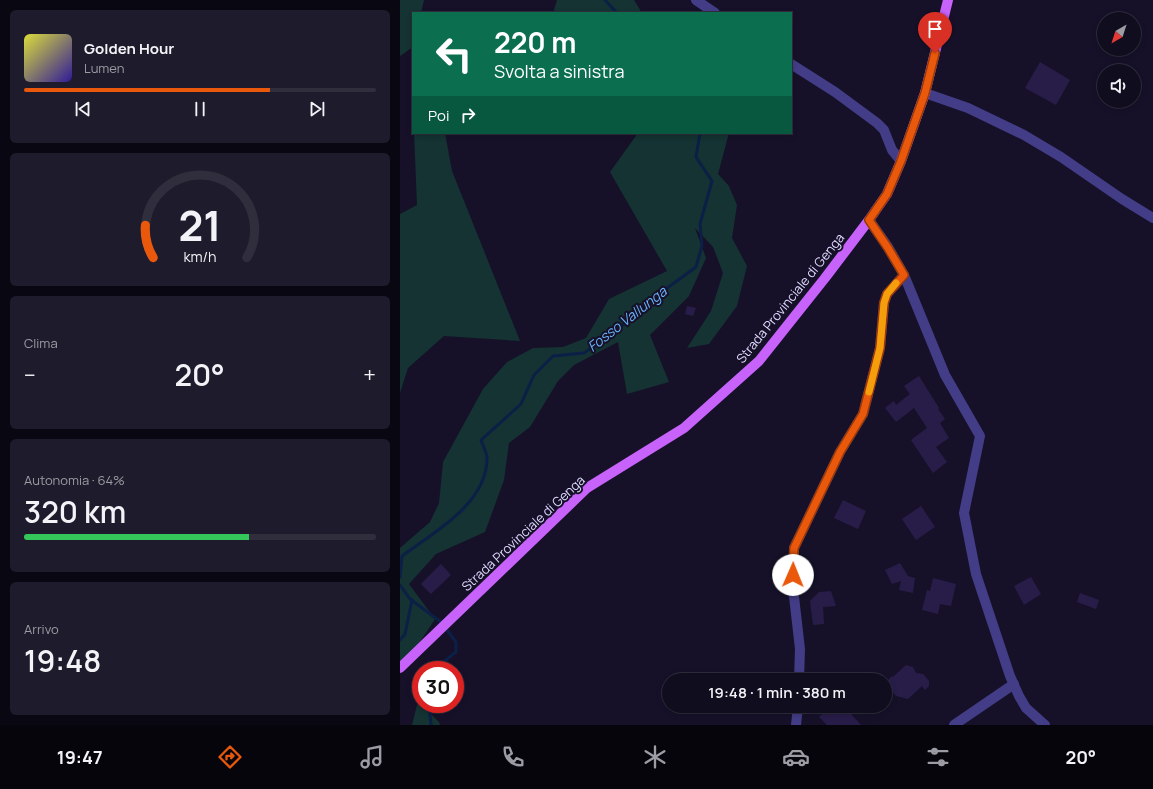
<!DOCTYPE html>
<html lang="it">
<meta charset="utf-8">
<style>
:root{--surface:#100d1f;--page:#1e1b2c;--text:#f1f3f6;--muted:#9c9ca4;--line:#302d3d;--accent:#ea580c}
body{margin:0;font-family:Manrope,sans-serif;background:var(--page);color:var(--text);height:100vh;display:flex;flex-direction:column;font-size:15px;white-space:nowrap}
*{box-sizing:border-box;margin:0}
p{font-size:13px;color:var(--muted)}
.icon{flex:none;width:22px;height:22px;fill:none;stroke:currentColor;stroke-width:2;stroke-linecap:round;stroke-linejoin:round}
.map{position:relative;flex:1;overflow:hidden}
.sheet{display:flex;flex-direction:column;gap:10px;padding:10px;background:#090711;width:400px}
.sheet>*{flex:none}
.guide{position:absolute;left:12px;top:12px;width:380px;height:122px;border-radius:0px;box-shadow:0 2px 6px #0003,0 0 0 1px var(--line);background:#0b6e4f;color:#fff;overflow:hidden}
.needle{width:26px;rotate:219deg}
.controls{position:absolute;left:697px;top:12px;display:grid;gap:8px}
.controls a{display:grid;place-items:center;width:44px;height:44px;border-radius:50%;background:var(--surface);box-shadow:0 2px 6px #0003,0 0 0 1px var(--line);font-size:20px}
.speed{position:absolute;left:12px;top:661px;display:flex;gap:8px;font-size:20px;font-weight:700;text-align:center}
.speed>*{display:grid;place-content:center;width:52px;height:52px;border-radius:50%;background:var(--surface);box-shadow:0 2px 6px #0003,0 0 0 1px var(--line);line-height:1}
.speed .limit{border:6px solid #d22;background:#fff;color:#111}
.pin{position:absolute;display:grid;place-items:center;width:34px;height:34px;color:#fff;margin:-41px -17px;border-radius:50% 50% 50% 0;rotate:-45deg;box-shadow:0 0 4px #0007}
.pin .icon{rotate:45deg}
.me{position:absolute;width:44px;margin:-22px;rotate:1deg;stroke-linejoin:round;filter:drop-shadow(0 0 3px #0008)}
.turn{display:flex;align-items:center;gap:14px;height:84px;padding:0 16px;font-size:18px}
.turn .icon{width:52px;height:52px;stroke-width:2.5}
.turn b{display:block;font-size:28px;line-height:34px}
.then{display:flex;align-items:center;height:38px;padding:0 16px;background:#0003;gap:8px;font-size:15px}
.big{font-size:30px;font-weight:600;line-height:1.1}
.sheet .tile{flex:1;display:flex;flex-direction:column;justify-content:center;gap:6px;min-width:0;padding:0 14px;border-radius:6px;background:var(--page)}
.sheet .dial{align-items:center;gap:0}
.dial svg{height:104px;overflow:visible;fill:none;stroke:var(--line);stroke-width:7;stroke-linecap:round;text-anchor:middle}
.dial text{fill:var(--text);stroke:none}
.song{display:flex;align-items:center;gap:12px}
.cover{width:48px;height:48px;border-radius:6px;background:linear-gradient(135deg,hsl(60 70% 55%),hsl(250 70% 35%))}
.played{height:4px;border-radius:2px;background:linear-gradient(90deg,var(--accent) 70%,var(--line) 70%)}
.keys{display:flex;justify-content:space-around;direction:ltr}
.heat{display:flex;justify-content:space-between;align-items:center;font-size:22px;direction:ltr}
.charge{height:6px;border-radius:3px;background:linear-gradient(90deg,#34c759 64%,var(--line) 0)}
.trip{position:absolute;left:262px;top:673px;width:230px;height:40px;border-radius:20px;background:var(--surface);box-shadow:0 2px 6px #0003,0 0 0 1px var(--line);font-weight:600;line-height:40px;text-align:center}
.tab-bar{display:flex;height:64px;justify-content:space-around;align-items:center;background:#06050c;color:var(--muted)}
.tab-bar .icon{width:28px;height:28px}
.tab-bar .selected{color:var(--accent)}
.tab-bar b{font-size:18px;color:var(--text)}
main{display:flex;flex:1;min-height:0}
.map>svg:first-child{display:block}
.green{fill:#143332}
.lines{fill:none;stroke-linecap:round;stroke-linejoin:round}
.stream{stroke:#0c1f46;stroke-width:3}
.building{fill:#281d49}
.minor{stroke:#423d86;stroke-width:10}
.major{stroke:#c763fb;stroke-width:10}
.route-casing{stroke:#983908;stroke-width:10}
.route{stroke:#ea580c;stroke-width:7}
.slow{stroke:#f59e0b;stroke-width:7}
.labels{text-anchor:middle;stroke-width:4;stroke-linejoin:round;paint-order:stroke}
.street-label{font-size:13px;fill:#dfd9fe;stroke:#161129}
.water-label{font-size:14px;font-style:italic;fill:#6ab4fb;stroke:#161129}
</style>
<main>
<section class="sheet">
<div class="tile">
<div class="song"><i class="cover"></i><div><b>Golden Hour</b><p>Lumen</p></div></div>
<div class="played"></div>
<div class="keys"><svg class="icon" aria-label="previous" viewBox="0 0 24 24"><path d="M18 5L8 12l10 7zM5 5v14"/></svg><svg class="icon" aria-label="pause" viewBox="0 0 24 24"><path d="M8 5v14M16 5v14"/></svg><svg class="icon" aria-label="next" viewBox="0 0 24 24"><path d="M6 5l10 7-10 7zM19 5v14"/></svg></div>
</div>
<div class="tile dial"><svg viewBox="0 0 100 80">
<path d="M14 69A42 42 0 1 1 86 69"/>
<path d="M14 69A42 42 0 0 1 8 44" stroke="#ea580c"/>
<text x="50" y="56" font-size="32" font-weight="700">21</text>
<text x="50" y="72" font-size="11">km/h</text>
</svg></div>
<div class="tile"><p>Clima</p>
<div class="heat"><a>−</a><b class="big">20°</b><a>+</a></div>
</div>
<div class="tile"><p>Autonomia · 64%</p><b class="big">320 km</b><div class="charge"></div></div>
<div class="tile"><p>Arrivo</p><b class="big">19:48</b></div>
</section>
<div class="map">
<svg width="753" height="725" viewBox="0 0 753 725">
<rect width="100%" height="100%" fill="#161129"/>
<g class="green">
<path d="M0,0H24L21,13H13V47L0,56Z"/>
<path d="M157,0H234L242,13H156L154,10Z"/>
<path d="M14,133H45L52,171L120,341L44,336L8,368L0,393V214L17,205Z"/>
<path d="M238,133H329L318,174L329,186L337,205L332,238L347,266L337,306L309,344L287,348L311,311L323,273L313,247L295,228L306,258L289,296L250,335L269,382L227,394L218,342L174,365L158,381L130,427L109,443L104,480L85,532L36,554L9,584L35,619L16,648L0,664V548L30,522L39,503L43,462L83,389L107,362L133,348L163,347L186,338L209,299L267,271L210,172Z"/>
<path d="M18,701L39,722L40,725H12Z"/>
</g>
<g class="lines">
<g class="stream">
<path d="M205,0L217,13"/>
<path d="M0,577L2,556C34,532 87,504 87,458C87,453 83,446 81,440L121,404L134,375L153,356L184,353L215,332L248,302L296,267L302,246L300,224L312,181L296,157L300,133"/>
<path d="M0,585L10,599L41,622L56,642V652L37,667L36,670"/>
<path d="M0,640L5,634L12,600"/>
<path d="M29,704L31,725"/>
</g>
</g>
<g class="building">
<path d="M640,62L670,80L656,105L625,88Z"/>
<path d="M287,306L296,308L293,316L285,314Z"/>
<path d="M519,376L539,408L538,409L545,419L540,423L549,438L536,447L547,462L533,473L511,440L527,428L514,408L496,422L485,408L494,401L496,405L510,394L504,386Z"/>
<path d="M443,500L466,511L458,529L434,518Z"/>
<path d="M521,506L535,527L516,540L502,519Z"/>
<path d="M500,563L508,576L515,578L513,593L499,590L501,581L492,584L485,570Z"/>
<path d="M41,564L51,575L31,594L21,584Z"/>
<path d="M631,577L641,594L624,605L614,586Z"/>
<path d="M533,578L556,584L551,606L540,604L538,614L522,610L527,590L530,591Z"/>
<path d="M431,591L436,606L423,607L424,624L413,625L410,601L419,592Z"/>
<path d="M680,593L699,600L696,609L677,602Z"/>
<path d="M506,665L513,667L516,673L523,674L529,681V686L525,690L522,686L508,699L496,696L485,683L492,676L493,677Z"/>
<path d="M431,706H444L461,725H427L419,717Z"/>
</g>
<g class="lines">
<g class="minor">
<path d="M296,0L315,13"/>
<path d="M391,64L435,92L477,123L484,130L492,150L501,161"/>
<path d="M525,93L568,108L624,135L661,157L722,199L753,218"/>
<path d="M469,220L488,247L504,275L545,375L580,436L564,513L576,574L610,676L619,696L626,708L645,725"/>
<path d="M399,680L400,649L393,588L394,548L440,452L463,414L480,348L484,303L487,294L504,275"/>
<path d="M396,725L398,706"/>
<path d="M554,725L614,684"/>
</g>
<path class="major" d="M0,668L187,488L284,428L359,361L425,278L469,220L487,194L501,161L525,93L548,0"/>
</g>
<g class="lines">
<g class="route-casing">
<path id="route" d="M393,575L394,548L440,452L463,414L480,348L484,303L487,294L504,275L488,248L469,220L487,194L501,161L525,93L535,53"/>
</g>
<use href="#route" class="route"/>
<path class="slow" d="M469,392L480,348L484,303L487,294L496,283"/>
</g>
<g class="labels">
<g class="street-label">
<text transform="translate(390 298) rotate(-51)" y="5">Strada Provinciale di Genga</text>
<text transform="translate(123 533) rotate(-43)" y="5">Strada Provinciale di Genga</text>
</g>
<g class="water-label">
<text transform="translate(227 319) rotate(-38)" y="5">Fosso Vallunga</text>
</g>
</g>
</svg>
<div class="controls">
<a><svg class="needle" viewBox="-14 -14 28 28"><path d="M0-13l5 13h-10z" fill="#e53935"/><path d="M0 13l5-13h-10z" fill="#9c9ca4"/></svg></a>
<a><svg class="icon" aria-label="sound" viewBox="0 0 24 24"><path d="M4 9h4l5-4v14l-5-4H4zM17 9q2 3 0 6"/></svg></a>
</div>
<div class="speed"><div class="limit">30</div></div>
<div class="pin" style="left:535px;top:53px;background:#d93025"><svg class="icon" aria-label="arrive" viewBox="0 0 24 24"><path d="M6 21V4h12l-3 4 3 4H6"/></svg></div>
<svg class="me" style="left:393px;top:575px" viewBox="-20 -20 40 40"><circle r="19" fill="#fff"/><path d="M0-13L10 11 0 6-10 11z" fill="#ea580c"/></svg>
<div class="trip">19:48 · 1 min · 380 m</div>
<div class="guide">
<div class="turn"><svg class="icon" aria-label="left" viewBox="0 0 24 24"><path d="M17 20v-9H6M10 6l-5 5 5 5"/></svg><div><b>220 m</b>Svolta a sinistra</div></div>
<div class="then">Poi<svg class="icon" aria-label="right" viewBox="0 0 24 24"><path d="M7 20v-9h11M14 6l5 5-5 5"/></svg></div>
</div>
</div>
</main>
<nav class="tab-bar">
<b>19:47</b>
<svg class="icon selected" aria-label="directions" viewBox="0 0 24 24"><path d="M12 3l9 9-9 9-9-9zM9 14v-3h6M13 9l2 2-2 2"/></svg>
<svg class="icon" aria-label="music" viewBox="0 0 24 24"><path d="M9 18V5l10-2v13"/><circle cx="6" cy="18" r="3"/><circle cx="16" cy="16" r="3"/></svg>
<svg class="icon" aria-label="phone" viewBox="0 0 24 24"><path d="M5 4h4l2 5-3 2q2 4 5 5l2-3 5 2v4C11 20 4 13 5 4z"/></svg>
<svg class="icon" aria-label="climate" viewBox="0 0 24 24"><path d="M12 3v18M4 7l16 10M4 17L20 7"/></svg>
<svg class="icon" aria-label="car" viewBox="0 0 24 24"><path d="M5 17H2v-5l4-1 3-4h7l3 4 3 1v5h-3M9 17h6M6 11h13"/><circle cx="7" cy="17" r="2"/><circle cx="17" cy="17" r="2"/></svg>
<svg class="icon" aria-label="filters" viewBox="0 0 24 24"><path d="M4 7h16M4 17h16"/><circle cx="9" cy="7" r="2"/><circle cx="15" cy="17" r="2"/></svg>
<b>20°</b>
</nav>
